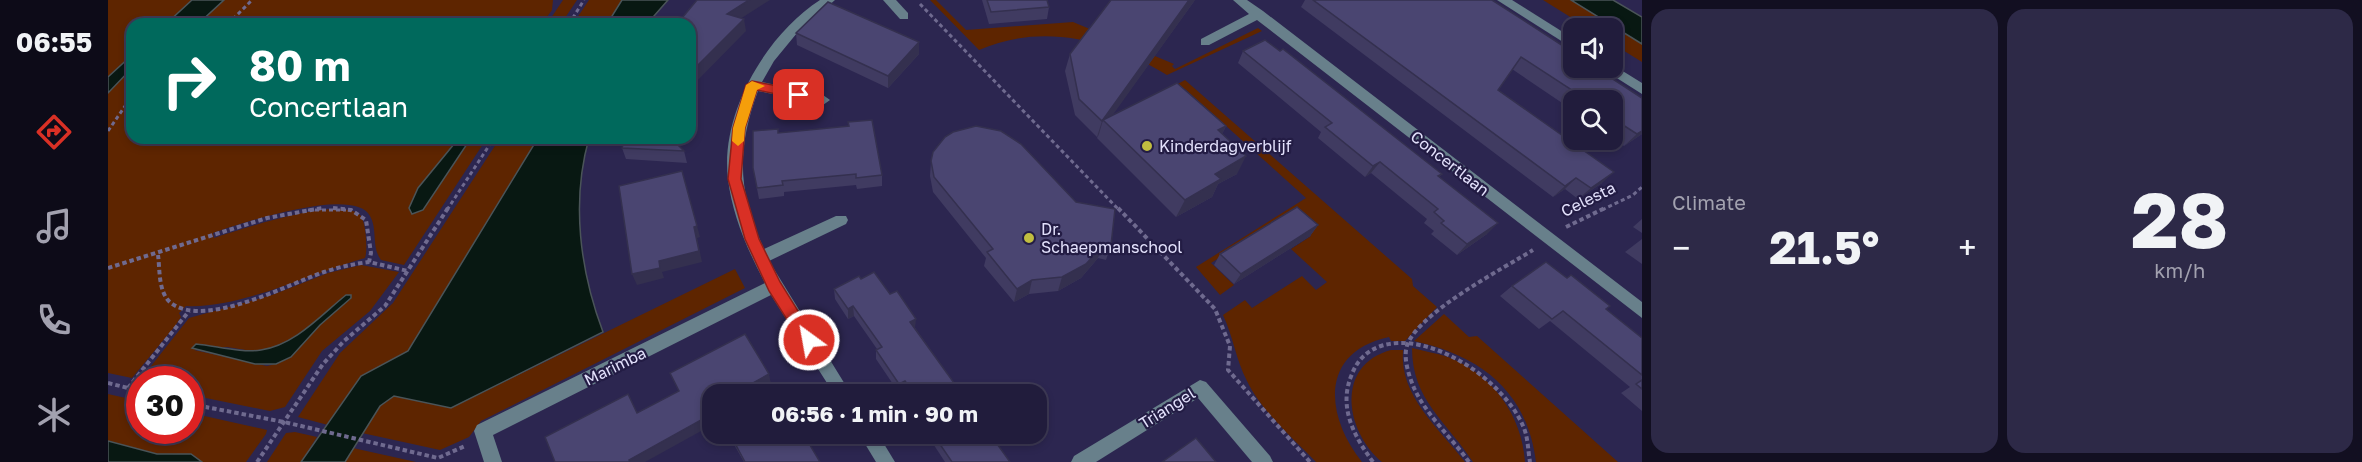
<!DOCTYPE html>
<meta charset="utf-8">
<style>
:root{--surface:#211c3c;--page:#2d2947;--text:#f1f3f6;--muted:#a2a1af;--line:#3e3a56;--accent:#d93025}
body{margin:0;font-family:"Golos Text",sans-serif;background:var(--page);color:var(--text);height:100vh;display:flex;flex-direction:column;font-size:22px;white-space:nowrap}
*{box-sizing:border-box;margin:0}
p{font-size:20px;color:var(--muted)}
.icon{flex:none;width:33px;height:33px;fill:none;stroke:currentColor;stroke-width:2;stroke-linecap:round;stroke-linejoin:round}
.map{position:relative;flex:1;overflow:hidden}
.details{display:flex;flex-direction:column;gap:9px;padding:9px;background:#120f21;width:720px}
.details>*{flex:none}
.banner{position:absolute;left:18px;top:18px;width:570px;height:126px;border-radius:18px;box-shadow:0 3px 9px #0003,0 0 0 2px var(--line);background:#00695c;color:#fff;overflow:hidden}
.fabs{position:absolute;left:1455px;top:18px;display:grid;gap:12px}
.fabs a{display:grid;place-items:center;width:60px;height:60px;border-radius:12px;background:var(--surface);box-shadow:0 3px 9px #0003,0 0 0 2px var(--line);font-size:30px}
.speed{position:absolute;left:18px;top:366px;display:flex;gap:12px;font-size:30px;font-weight:700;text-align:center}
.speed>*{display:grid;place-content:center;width:78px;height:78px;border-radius:50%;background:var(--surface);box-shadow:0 3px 9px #0003,0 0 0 2px var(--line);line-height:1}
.speed .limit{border:9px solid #d22;background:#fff;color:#111}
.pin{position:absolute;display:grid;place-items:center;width:51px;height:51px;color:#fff;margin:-26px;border-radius:12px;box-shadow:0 3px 9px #0006}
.me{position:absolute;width:66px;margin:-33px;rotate:328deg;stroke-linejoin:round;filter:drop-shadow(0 0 4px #0008)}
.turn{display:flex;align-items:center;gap:21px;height:126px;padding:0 24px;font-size:27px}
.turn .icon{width:78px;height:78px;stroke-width:2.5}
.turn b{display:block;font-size:42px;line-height:51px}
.big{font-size:45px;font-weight:700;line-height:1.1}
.details .tile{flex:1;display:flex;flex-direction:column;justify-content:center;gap:9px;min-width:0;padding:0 21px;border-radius:18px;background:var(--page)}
.details .dial{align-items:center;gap:0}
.dial b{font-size:78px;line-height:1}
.heat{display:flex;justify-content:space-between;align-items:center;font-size:33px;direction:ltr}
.details .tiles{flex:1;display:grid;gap:9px;grid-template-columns:repeat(2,1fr)}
.trip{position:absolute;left:594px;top:384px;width:345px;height:60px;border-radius:18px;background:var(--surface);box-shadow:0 3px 9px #0003,0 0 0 2px var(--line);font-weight:700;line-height:60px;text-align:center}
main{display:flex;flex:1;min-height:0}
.tabs{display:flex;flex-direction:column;width:108px;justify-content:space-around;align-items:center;background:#0d0b18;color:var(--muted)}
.tabs .icon{width:42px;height:42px}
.tabs .active{color:var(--accent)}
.tabs b{font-size:27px;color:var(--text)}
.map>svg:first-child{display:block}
.green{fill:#5e2500;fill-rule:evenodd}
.water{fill:#081812;stroke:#4a5458;stroke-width:1.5}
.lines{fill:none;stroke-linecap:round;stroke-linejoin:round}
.path-far1{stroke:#6f6a8f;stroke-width:3;stroke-dasharray:4 3;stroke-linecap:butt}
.path{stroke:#6f6a8f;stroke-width:4;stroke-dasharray:4.5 3;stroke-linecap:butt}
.minor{fill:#68808b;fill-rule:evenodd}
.wall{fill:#403b61}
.shaded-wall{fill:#34304f}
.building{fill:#4a4571;stroke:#34304f;stroke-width:1.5}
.route{fill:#d93025;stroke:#8d1f18;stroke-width:1.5}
.slow{fill:#f59e0b}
.poi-dot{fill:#c1bd40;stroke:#231c44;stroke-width:2}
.labels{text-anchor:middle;stroke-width:4.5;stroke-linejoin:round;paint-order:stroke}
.poi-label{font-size:16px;fill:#e3e1fc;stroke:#231c44;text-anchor:start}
.street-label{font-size:16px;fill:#e3e1fc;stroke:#231c44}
</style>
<main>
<nav class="tabs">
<b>06:55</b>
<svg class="icon active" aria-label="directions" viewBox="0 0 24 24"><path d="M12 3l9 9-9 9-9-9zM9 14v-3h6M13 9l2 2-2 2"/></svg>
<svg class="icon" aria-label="music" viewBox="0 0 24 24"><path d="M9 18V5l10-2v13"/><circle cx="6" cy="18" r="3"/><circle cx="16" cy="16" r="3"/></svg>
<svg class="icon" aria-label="phone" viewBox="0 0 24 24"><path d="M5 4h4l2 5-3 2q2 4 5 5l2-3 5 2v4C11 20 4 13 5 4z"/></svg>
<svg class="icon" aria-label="climate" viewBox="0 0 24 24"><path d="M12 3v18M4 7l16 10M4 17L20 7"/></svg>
</nav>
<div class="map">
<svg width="1534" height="462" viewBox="0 0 1534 462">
<rect width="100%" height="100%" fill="#2c2650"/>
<g class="green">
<path d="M0,0H84L58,24H24V55L0,77Z"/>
<path d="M116,0H445L444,10L434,24H90Z"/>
<path d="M455,0H469L453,24H439Z"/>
<path d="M481,0H514L499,24H465Z"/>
<path d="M822,0H828L858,30L965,22L1066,64L1064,66L1067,69L1150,28L1154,31L1059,75C1002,40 935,22 871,50Z"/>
<path d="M1435,0H1463L1534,44V62L1505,44L1504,28H1480Z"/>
<path d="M24,68V138H351L310,188L304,213L315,210L363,138H379L296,265L273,260C263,247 270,230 262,216C246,185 131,224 105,233L106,238C135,229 226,197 251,214C258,218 260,251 257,258C204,273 132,309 78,306L71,313L73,317L67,326L24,378L0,373V93Z"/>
<path d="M1077,80L1304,279L1305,286L1329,307L1297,341H1283L1281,337C1211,352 1217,416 1254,462H1208C1184,437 1154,412 1139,381C1128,360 1125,336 1115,315L1137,300L1144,308L1194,276L1208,290L1219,282L1183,249L1203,236L1180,214L1103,263L1126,285L1112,295L1088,267L1198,198L1077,89L1073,91L1068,85Z"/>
<path d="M392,138H430L300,351L253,376L220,425L190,417L232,353L285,303Z"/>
<path d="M253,265L291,272L262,311L214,351L177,407L162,411L83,395L82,380H32L81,318L164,295L220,273ZM243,298C232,307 221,316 211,326C195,343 183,361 159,366L86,350L119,347L144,351L163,348L187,337Z"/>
<path d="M627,269L637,288L373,421L361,437L332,450L254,433L272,406L286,396L343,408Z"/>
<path d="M1336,314L1361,337L1369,336L1510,462H1428C1419,391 1373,356 1306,341Z"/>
<path d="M1304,348C1315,351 1328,353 1340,357C1384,374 1414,415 1417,462H1365C1339,422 1304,400 1304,348Z"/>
<path d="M1283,350H1295C1291,396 1331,428 1357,462H1274C1237,431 1227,365 1283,350Z"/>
<path d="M0,394L31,401L32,430H82L83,413L155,429L159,430L158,434L138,462H94L83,454H49L0,441Z"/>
<path d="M187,432L209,437L193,462H159L178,433Z"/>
<path d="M245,448L308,462H237Z"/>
</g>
<g class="water">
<path d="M84,0H116L90,24H58Z"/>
<path d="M514,0H560L539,24H499Z"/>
<path d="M1463,0H1505L1534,17V44Z"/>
<path d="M24,55V68L0,93V77Z"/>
<path d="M351,138H363L315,210L304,214L301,208L310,188Z"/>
<path d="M430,138H481C463,202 472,271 495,332L343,408L286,396L272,406L237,462H193L253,376L300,351Z"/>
<path d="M238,295H243V298L212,325L183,357L168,364H147L84,348L88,344C109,346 133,353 153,350C187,345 213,315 238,295Z"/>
<path d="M0,441L49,454H83L94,462H0Z"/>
</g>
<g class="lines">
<g class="path-far1">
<path d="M812,4L1011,210"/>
<path d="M120,24L144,0"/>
<path d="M461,24L476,0"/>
<path d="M0,131L24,96"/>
<path d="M200,210H238"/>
<path d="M339,210L386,138"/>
<path d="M1494,210L1525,195L1534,187"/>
</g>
<g class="path">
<path d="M225,208L243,210L258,220L263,253L261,262L300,271"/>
<path d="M1010,208L1107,309L1122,346L1120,370L1202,462"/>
<path d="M1458,227L1497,208"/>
<path d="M50,255C52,269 50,293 63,303C98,329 180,284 216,272C231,267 245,264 261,262"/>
<path d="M0,268L159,218L214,208"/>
<path d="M0,383L32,391"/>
<path d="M20,388L81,311"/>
<path d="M82,404L176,422L330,458L357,446"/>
<path d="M149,462L215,364L236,341L277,306L340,208"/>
<path d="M1265,462C1245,435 1230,406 1244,374C1249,361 1258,351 1273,346C1323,330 1396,381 1415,426C1420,436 1420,451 1422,462"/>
<path d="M1361,462C1343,437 1319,416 1306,388C1301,376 1294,356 1300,343C1314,311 1394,269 1425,250"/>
</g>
<g class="minor">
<path d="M712,0H727L689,33L666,61L654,82L715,95L722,100L715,105L650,91C628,150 630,193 656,249L728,216H738L740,220L738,224L661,261L743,394H726L663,295L385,435L394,462H376L366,431L369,425L657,283C640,251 624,215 620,179C612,113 658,35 712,0Z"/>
<path d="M775,0H788L800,13V19H792Z"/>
<path d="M1125,0H1139L1155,11L1534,302V318L1149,20L1101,45H1093V39L1141,14Z"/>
<path d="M1389,0H1404L1466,39V49Z"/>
<path d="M1505,65L1534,83V94L1493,68H1504Z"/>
<path d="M1092,380L1098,382L1162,456L1165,462H1144L1090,398L988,462H963L966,456Z"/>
<path d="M751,434H770L787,462H768Z"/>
</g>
</g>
<g class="wall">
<path d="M874,0H939L941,7L939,19L881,24Z"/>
<path d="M1087,0L1004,115L1118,126L1114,134L1129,174L1110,184L1104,197L1068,217L989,138L991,134L989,137L967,115L957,71L962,54Z"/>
<path d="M1197,0H1384L1534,98V134L1516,146L1504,137V100H1466V111L1404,69L1390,90L1494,183L1470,199L1457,189L1445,197L1193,7Z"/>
<path d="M688,33L811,42V54L780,88L689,45Z"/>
<path d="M1135,51L1334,174L1331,177L1379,234L1349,255L1323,234L1326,231L1316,223L1319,219L1263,173L1257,177L1210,138L1213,132L1130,63Z"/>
<path d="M671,133L774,175V186L749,189L748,185L676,192V196L651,199L645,168Z"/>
<path d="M514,148L576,151L579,163L518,159Z"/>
<path d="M823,161L1003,245L998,260L990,258L973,278L950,291L921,294L906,302L876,266L878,258L825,192L822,176Z"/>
<path d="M1534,219V233L1525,227Z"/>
<path d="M1210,225L1202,236L1126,284L1106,265L1112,254Z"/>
<path d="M1534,239V264L1517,252Z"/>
<path d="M753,279L807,328L854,394H800L796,390L791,393L768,359V350L769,349L746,316L740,319L727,299L726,289Z"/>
<path d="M1404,286L1498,309L1534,338V411L1513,393L1522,387L1442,321L1431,329L1392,296Z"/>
<path d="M620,434H671L677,445L712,462H636Z"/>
<path d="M822,434H882L902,462H837L822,439Z"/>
</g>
<g class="shaded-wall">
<path d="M641,0H662L621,26L619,14Z"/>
<path d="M1081,0H1087L999,123L995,120L991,134L989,137L994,121Z"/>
<path d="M636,19L638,31L582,88V73Z"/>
<path d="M811,42V54L780,88V76Z"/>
<path d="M1118,126L1109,144L1110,130Z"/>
<path d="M1534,131V134L1516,146L1529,134Z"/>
<path d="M1138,156L1129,174L1110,184L1104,197L1068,217L1077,200L1107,174Z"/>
<path d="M1272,162L1263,173L1257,177L1265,166Z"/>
<path d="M574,171L592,237L589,238L594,262L554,272L556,278L529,285L524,274L551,261L586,227Z"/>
<path d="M1506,172L1494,183L1470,199L1483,188Z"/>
<path d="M1468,178L1457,189L1445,197L1457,186Z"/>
<path d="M1390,223L1379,234L1349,255L1359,244Z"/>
<path d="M1210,225L1202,236L1126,284L1133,274Z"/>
<path d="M996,244L990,258L973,278L950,291L954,277Z"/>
<path d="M924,280L921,294L906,302L909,289Z"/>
<path d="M745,306L746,316L740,319V309Z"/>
<path d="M808,319L807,328L802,322Z"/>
<path d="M661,374L663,384L643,394H636L634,389Z"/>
<path d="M797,381L796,390L791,393V384Z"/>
<path d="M604,414V425L537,462H522L521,460Z"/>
</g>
<g class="building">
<path d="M589,0H641L619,14L636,19L582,73V24H569Z"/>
<path d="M879,0H939L941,7L883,12Z"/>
<path d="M1003,0H1081L994,121L971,99L962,54Z"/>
<path d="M1205,0H1384L1466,53V68H1488L1534,98V131L1529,134L1504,118V100H1479L1413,57L1390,90L1506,172L1483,188L1468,178L1457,186Z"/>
<path d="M720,2L811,42L780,76L688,33Z"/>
<path d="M1157,40L1172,51L1175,49L1334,174L1330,176L1390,223L1359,244L1333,223L1336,221L1326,212L1330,209L1272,162L1265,166L1217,127L1224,123L1135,51Z"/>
<path d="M1069,83L1118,126L1110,130L1138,156L1107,174L1113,179L1077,200L995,120Z"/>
<path d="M764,120L774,175L748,178V174L674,181L675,185L649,188L645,168V131L670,129V133L741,126L740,122Z"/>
<path d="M868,126L893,131L913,144L968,202L1007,209L1003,245L996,244L978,264L954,277L924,280L909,289L879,252L885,249L826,177L823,161L825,152L837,137L845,132Z"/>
<path d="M517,138H563L576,151L514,148Z"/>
<path d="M574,171L589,226L586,227L591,251L551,261L552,268L524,274L511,186Z"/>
<path d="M1189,207L1210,225L1133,274L1112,254Z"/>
<path d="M1438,262L1459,278L1463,275L1502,306L1498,309L1534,338V375L1455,311L1444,319L1404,286Z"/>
<path d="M766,272L782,294L789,291L808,319L802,322L854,394H807L797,381L791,384L768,350L774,347L745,306L740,309L726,289L751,276L753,279Z"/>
<path d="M637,334L661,374L634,389L637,394H604V414L521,460L522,462H447L437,437L520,394L529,413L571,391L562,373Z"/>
<path d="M1534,380V389L1528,384Z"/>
<path d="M622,434H671L677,445L696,435L712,462H637Z"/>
<path d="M825,434H882L902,462H844Z"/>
<path d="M1088,438L1108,462H1054Z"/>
</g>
<path class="route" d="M644,81L691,90L697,95L691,99L649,90L637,128L633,179L651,239L672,282L708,340L701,347L695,345L661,291L637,239L620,179L625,128L638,85Z"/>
<path class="slow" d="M644,81L657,86L649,90L637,128L636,141L630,146L624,141L625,128L638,85Z"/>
<g class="poi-dot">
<circle cx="1039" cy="146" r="6"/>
<circle cx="921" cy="238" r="6"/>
</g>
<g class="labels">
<g class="poi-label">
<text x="1051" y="152">Kinderdagverblijf</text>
<text x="933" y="235">Dr.<tspan x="933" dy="18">Schaepmanschool</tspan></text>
</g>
<g class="street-label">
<text transform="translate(1342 163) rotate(38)" y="6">Concertlaan</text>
<text transform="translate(1480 199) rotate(-26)" y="6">Celesta</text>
<text transform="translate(507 366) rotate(-26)" y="6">Marimba</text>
<text transform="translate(1059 408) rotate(-32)" y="6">Triangel</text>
</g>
</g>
</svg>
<div class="fabs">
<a><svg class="icon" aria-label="sound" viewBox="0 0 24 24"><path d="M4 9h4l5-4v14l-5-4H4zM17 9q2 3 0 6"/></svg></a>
<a><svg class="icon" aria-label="search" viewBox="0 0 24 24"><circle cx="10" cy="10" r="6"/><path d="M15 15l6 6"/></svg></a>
</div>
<div class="speed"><div class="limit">30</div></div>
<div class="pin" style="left:691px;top:95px;background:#d93025"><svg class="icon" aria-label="arrive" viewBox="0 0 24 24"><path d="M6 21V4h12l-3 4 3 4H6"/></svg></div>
<svg class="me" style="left:701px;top:340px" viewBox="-20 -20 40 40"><circle r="17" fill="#d93025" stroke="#fff" stroke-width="3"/><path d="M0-11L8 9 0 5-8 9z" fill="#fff"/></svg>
<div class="trip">06:56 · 1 min · 90 m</div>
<div class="banner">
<div class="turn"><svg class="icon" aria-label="right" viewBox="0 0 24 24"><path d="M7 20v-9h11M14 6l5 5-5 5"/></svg><div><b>80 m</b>Concertlaan</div></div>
</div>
</div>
<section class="details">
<div class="tiles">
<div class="tile"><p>Climate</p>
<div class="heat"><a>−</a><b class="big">21.5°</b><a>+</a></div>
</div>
<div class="tile dial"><b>28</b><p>km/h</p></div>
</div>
</section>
</main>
